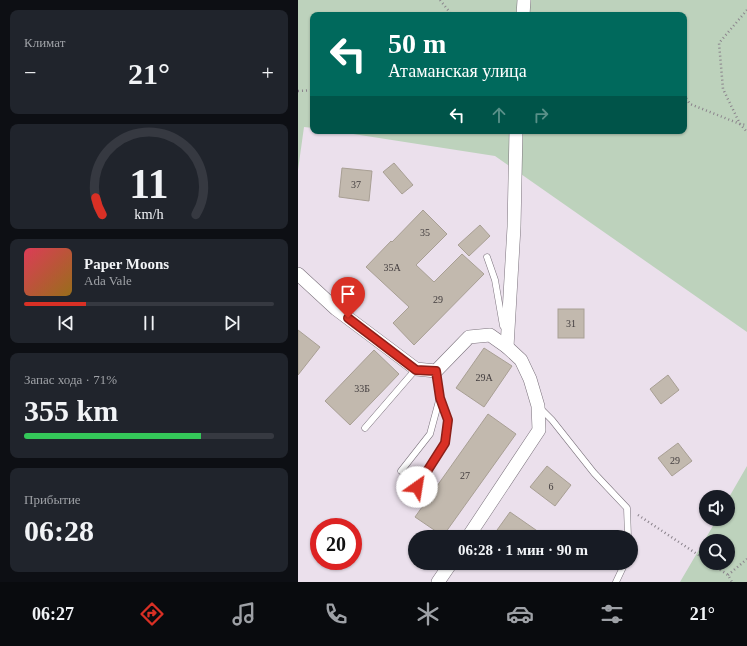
<!DOCTYPE html>
<html lang="ru">
<meta charset="utf-8">
<style>
:root{--surface:#171b24;--page:#20242c;--text:#f1f3f6;--muted:#9ea1a6;--line:#363941;--accent:#d93025}
body{margin:0;font-family:Georgia,serif;background:var(--page);color:var(--text);height:100vh;display:flex;flex-direction:column;font-size:15px;white-space:nowrap}
*{box-sizing:border-box;margin:0}
p{font-size:13px;color:var(--muted)}
.icon{flex:none;width:22px;height:22px;fill:none;stroke:currentColor;stroke-width:2;stroke-linecap:round;stroke-linejoin:round}
.map{position:relative;flex:1;overflow:hidden}
.drawer{display:flex;flex-direction:column;gap:10px;padding:10px;background:#0d0f14;width:298px}
.drawer>*{flex:none}
.top-card{position:absolute;left:12px;top:12px;width:377px;height:122px;border-radius:8px;box-shadow:0 1px 3px #0004;background:#00695c;color:#fff;overflow:hidden}
.buttons{position:absolute;left:401px;top:490px;display:grid;gap:8px}
.buttons a{display:grid;place-items:center;width:36px;height:36px;border-radius:50%;background:var(--surface);box-shadow:0 1px 3px #0004;font-size:20px}
.speed{position:absolute;left:12px;top:518px;display:flex;gap:8px;font-size:20px;font-weight:700;text-align:center}
.speed>*{display:grid;place-content:center;width:52px;height:52px;border-radius:50%;background:var(--surface);box-shadow:0 1px 3px #0004;line-height:1}
.speed .limit{border:6px solid #d22;background:#fff;color:#111}
.pin{position:absolute;display:grid;place-items:center;width:34px;height:34px;color:#fff;margin:-41px -17px;border-radius:50% 50% 50% 0;rotate:-45deg;box-shadow:0 0 4px #0007}
.pin .icon{rotate:45deg}
.me{position:absolute;width:44px;margin:-22px;rotate:32deg;stroke-linejoin:round;filter:drop-shadow(0 0 3px #0008)}
.turn{display:flex;align-items:center;gap:14px;height:84px;padding:0 12px;font-size:18px}
.turn .icon{width:52px;height:52px;stroke-width:2.5}
.turn b{display:block;font-size:28px;line-height:34px}
.lanes{display:flex;align-items:center;height:38px;padding:0 12px;background:#0003;justify-content:center;gap:20px;direction:ltr}
.lanes .off{opacity:.35}
.big{font-size:30px;font-weight:600;line-height:1.1}
.drawer .widget{flex:1;display:flex;flex-direction:column;justify-content:center;gap:6px;min-width:0;padding:0 14px;border-radius:8px;background:var(--page)}
.drawer .dial{align-items:center;gap:0}
.dial svg{height:104px;overflow:visible;fill:none;stroke:var(--line);stroke-width:7;stroke-linecap:round;text-anchor:middle}
.dial text{fill:var(--text);stroke:none}
.song{display:flex;align-items:center;gap:12px}
.cover{width:48px;height:48px;border-radius:6px;background:linear-gradient(135deg,hsl(350 70% 55%),hsl(40 70% 35%))}
.played{height:4px;border-radius:2px;background:linear-gradient(90deg,var(--accent) 25%,var(--line) 25%)}
.keys{display:flex;justify-content:space-around;direction:ltr}
.heat{display:flex;justify-content:space-between;align-items:center;font-size:22px;direction:ltr}
.charge{height:6px;border-radius:3px;background:linear-gradient(90deg,#34c759 71%,var(--line) 0)}
.trip{position:absolute;left:110px;top:530px;width:230px;height:40px;border-radius:20px;background:var(--surface);box-shadow:0 1px 3px #0004;font-weight:600;line-height:40px;text-align:center}
.tabs{display:flex;height:64px;justify-content:space-around;align-items:center;background:#090b0e;color:var(--muted)}
.tabs .icon{width:28px;height:28px}
.tabs .active{color:var(--accent)}
.tabs b{font-size:18px;color:var(--text)}
main{display:flex;flex:1;min-height:0}
.map>svg:first-child{display:block}
.green{fill:#bdd2bc;fill-rule:evenodd}
.building{fill:#c2b9ae;stroke:#a89f94}
.lines{fill:none;stroke-linecap:round;stroke-linejoin:round}
.service-casing{stroke:#7b727c;stroke-width:7}
.minor-casing{stroke:#7b727c;stroke-width:14}
.path{stroke:#8a828b;stroke-width:2.5;stroke-dasharray:1 3;stroke-linecap:butt}
.service{stroke:#fff;stroke-width:6}
.minor{stroke:#fff;stroke-width:13}
.route-casing{stroke:#8d1f18;stroke-width:10}
.route{stroke:#d93025;stroke-width:7}
.labels{text-anchor:middle;stroke-width:3;stroke-linejoin:round;paint-order:stroke}
.number-label{font-size:10px;fill:#423d3e}
</style>
<main>
<section class="drawer">
<div class="widget"><p>Климат</p>
<div class="heat"><a>−</a><b class="big">21°</b><a>+</a></div>
</div>
<div class="widget dial"><svg viewBox="0 0 100 80">
<path d="M14 69A42 42 0 1 1 86 69"/>
<path d="M14 69A42 42 0 0 1 9 56" stroke="#d93025"/>
<text x="50" y="56" font-size="32" font-weight="700">11</text>
<text x="50" y="72" font-size="11">km/h</text>
</svg></div>
<div class="widget">
<div class="song"><i class="cover"></i><div><b>Paper Moons</b><p>Ada Vale</p></div></div>
<div class="played"></div>
<div class="keys"><svg class="icon" aria-label="previous" viewBox="0 0 24 24"><path d="M18 5L8 12l10 7zM5 5v14"/></svg><svg class="icon" aria-label="pause" viewBox="0 0 24 24"><path d="M8 5v14M16 5v14"/></svg><svg class="icon" aria-label="next" viewBox="0 0 24 24"><path d="M6 5l10 7-10 7zM19 5v14"/></svg></div>
</div>
<div class="widget"><p>Запас хода · 71%</p><b class="big">355 km</b><div class="charge"></div></div>
<div class="widget"><p>Прибытие</p><b class="big">06:28</b></div>
</section>
<div class="map">
<svg width="449" height="582" viewBox="0 0 449 582">
<rect width="100%" height="100%" fill="#ebe0ec"/>
<g class="green">
<path d="M0,0H449V332L197,156L36,131H386V15H15V128L6,127L0,170Z"/>
<path d="M449,466V582H382L419,519H430V499ZM408,541H430V563H408Z"/>
</g>
<g class="building">
<path d="M96,163L115,185L104,194L85,172Z"/>
<path d="M44,168L74,171L71,201L41,197Z"/>
<path d="M125,210L149,234L118,265L136,282L164,254L186,274L116,345L95,323L111,307L68,267L93,241L94,242Z"/>
<path d="M182,225L192,236L171,256L160,245Z"/>
<rect x="260" y="309" width="26" height="29"/>
<path d="M0,330L22,347L0,375Z"/>
<path d="M186,348L214,366L186,407L158,388Z"/>
<path d="M76,350L101,374L52,425L27,401Z"/>
<path d="M370,375L381,390L363,404L352,389Z"/>
<path d="M190,414L218,434L145,536L117,517Z"/>
<path d="M380,443L394,461L374,476L360,458Z"/>
<path d="M249,466L273,485L257,506L232,487Z"/>
<path d="M212,512L248,537H194Z"/>
</g>
<g class="lines">
<g class="service-casing">
<g id="service">
<path d="M189,257L197,280L205,326"/>
<path d="M241,407L254,420L296,473L329,508L330,537"/>
<path d="M67,428L118,369"/>
<path d="M103,471L132,434L142,397"/>
<path d="M119,487L147,443L150,420L142,397L138,371"/>
<path d="M318,582L327,563"/>
</g>
</g>
<g class="minor-casing">
<g id="minor">
<path d="M225,15L226,0"/>
<path d="M0,274L38,309L118,369L138,371L171,337L192,335L209,347L223,360L232,379L240,406L241,430L170,537"/>
<path d="M209,347L216,227L218,131"/>
<path d="M140,582L153,563"/>
</g>
</g>
<g class="path">
<path d="M142,0L154,15"/>
<path d="M449,10L421,43L425,89L442,124L449,132"/>
<path d="M303,15L317,13L319,15"/>
<path d="M0,91L15,90"/>
<path d="M386,95L392,104L442,124L449,125"/>
<path d="M340,515L408,560"/>
<path d="M412,563L430,575L434,582"/>
<path d="M430,575L449,559"/>
</g>
<use href="#service" class="service"/>
<use href="#minor" class="minor"/>
</g>
<g class="lines">
<g class="route-casing">
<path id="route" d="M50,318L118,370L138,371L142,398L150,420L147,443L119,487"/>
</g>
<use href="#route" class="route"/>
</g>
<g class="labels">
<g class="number-label">
<text x="58" y="188">37</text>
<text x="127" y="236">35</text>
<text x="94" y="271">35А</text>
<text x="140" y="303">29</text>
<text x="273" y="327">31</text>
<text x="186" y="381">29А</text>
<text x="64" y="392">33Б</text>
<text x="377" y="464">29</text>
<text x="167" y="479">27</text>
<text x="253" y="490">6</text>
</g>
</g>
</svg>
<div class="buttons">
<a><svg class="icon" aria-label="sound" viewBox="0 0 24 24"><path d="M4 9h4l5-4v14l-5-4H4zM17 9q2 3 0 6"/></svg></a>
<a><svg class="icon" aria-label="search" viewBox="0 0 24 24"><circle cx="10" cy="10" r="6"/><path d="M15 15l6 6"/></svg></a>
</div>
<div class="speed"><div class="limit">20</div></div>
<div class="pin" style="left:50px;top:318px;background:#d93025"><svg class="icon" aria-label="arrive" viewBox="0 0 24 24"><path d="M6 21V4h12l-3 4 3 4H6"/></svg></div>
<svg class="me" style="left:119px;top:487px" viewBox="-20 -20 40 40"><circle r="19" fill="#fff"/><path d="M0-13L10 11 0 6-10 11z" fill="#d93025"/></svg>
<div class="trip">06:28 · 1 мин · 90 m</div>
<div class="top-card">
<div class="turn"><svg class="icon" aria-label="left" viewBox="0 0 24 24"><path d="M17 20v-9H6M10 6l-5 5 5 5"/></svg><div><b>50 m</b>Атаманская улица</div></div>
<div class="lanes"><svg class="icon" aria-label="left" viewBox="0 0 24 24"><path d="M17 20v-9H6M10 6l-5 5 5 5"/></svg><svg class="icon off" aria-label="ahead" viewBox="0 0 24 24"><path d="M12 20V5M6 11l6-6 6 6"/></svg><svg class="icon off" aria-label="right" viewBox="0 0 24 24"><path d="M7 20v-9h11M14 6l5 5-5 5"/></svg></div>
</div>
</div>
</main>
<nav class="tabs">
<b>06:27</b>
<svg class="icon active" aria-label="directions" viewBox="0 0 24 24"><path d="M12 3l9 9-9 9-9-9zM9 14v-3h6M13 9l2 2-2 2"/></svg>
<svg class="icon" aria-label="music" viewBox="0 0 24 24"><path d="M9 18V5l10-2v13"/><circle cx="6" cy="18" r="3"/><circle cx="16" cy="16" r="3"/></svg>
<svg class="icon" aria-label="phone" viewBox="0 0 24 24"><path d="M5 4h4l2 5-3 2q2 4 5 5l2-3 5 2v4C11 20 4 13 5 4z"/></svg>
<svg class="icon" aria-label="climate" viewBox="0 0 24 24"><path d="M12 3v18M4 7l16 10M4 17L20 7"/></svg>
<svg class="icon" aria-label="car" viewBox="0 0 24 24"><path d="M5 17H2v-5l4-1 3-4h7l3 4 3 1v5h-3M9 17h6M6 11h13"/><circle cx="7" cy="17" r="2"/><circle cx="17" cy="17" r="2"/></svg>
<svg class="icon" aria-label="filters" viewBox="0 0 24 24"><path d="M4 7h16M4 17h16"/><circle cx="9" cy="7" r="2"/><circle cx="15" cy="17" r="2"/></svg>
<b>21°</b>
</nav>
